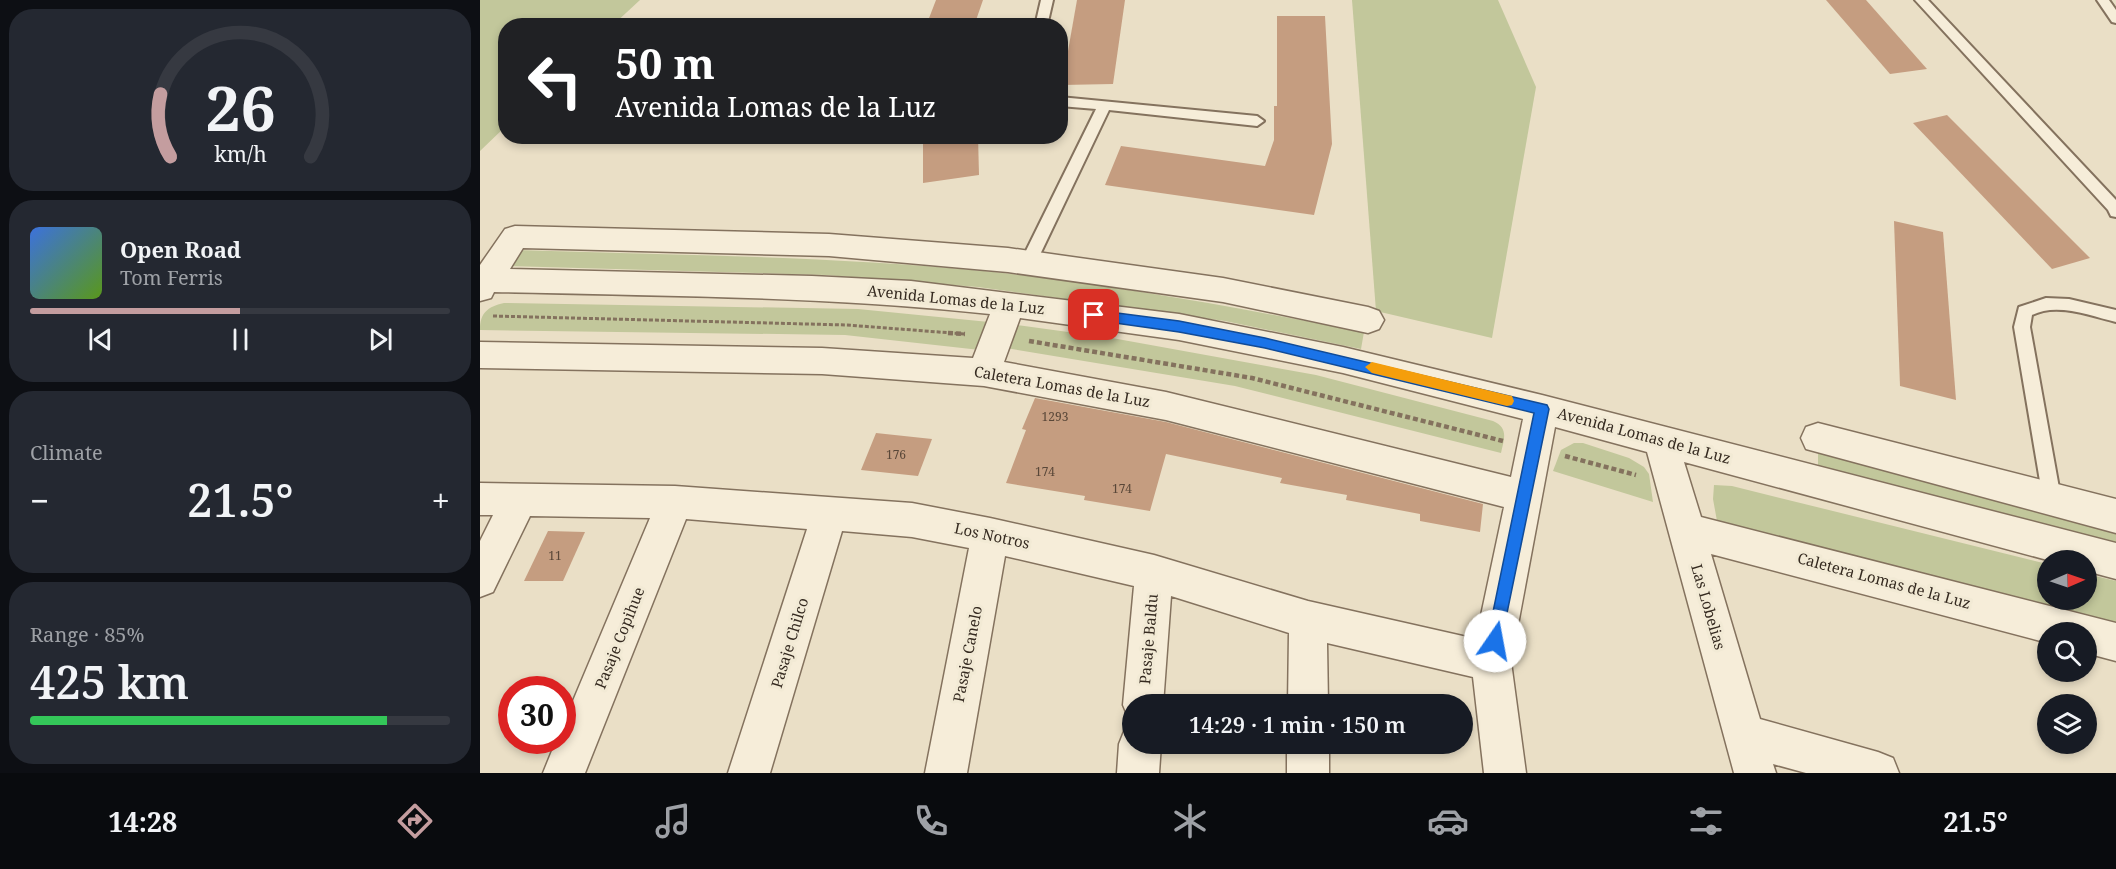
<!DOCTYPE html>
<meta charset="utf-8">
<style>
:root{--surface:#171b24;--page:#242831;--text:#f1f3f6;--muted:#9ea1a6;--line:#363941;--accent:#c49d9f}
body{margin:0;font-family:"Noto Serif",serif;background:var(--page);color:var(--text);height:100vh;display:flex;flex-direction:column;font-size:22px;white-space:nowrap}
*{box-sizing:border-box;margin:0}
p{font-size:20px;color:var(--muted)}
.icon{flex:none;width:33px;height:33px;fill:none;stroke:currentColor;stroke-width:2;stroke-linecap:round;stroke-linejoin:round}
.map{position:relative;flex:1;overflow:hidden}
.sheet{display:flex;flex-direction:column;gap:9px;padding:9px;background:#0d0f14;width:480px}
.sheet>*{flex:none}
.guide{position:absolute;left:18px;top:18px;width:570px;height:126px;border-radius:24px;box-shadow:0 3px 9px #0003;background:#202124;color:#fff;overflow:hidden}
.needle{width:39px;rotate:88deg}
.controls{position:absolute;left:1557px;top:550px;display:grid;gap:12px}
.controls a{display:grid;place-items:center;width:60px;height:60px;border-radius:50%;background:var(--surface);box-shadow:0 3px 9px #0003;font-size:30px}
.speed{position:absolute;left:18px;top:676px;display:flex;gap:12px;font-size:30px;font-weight:700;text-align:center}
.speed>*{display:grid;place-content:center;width:78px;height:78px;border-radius:50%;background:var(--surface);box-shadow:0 3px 9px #0003;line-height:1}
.speed .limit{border:9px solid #d22;background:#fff;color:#111}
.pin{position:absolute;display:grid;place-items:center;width:51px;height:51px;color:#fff;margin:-26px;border-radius:12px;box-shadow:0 3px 9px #0006}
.me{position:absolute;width:66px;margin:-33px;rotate:12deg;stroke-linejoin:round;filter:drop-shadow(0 0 4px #0008)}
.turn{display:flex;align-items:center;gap:21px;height:126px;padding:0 18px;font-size:27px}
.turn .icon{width:78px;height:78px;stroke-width:2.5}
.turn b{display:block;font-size:42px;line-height:51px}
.big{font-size:45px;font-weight:600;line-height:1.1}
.sheet .card{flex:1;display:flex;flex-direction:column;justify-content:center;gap:9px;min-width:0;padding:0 21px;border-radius:24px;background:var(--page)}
.sheet .dial{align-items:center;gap:0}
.dial svg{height:156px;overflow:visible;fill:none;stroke:var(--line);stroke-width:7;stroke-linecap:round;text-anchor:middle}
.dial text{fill:var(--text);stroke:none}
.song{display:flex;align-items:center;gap:18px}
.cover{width:72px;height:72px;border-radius:9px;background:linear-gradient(135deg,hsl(220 70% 55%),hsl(90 70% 35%))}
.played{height:6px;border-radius:3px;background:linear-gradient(90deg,var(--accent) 50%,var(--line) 50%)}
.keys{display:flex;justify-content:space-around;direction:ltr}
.heat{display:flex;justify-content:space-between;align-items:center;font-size:33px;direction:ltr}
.charge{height:9px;border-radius:4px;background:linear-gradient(90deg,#34c759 85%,var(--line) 0)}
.trip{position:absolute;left:642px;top:694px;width:351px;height:60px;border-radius:30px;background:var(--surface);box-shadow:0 3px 9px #0003;font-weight:600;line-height:60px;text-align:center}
.tabs{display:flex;height:96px;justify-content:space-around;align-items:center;background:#090b0e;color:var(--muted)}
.tabs .icon{width:42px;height:42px}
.tabs .selected{color:var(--accent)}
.tabs b{font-size:27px;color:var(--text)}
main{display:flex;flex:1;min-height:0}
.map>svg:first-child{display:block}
.green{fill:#c2c79b}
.building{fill:#c59d80}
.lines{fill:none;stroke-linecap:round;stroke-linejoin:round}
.service-casing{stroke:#84725e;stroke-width:4}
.minor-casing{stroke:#84725e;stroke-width:3}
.path-far1{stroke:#84725e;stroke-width:3;stroke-dasharray:4 2;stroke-linecap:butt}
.path{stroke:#84725e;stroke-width:4.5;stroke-dasharray:5 3;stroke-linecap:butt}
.service{fill:#f6edd9;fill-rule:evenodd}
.minor{fill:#f6edd9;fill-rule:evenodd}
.route{fill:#1a73e8;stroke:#114b97;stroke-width:1.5}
.slow{fill:#f59e0b}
.labels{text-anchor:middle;stroke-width:6;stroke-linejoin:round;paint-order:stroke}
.number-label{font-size:12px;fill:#594738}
.street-label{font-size:15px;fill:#352a20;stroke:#f2ead5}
</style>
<main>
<section class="sheet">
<div class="card dial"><svg viewBox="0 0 100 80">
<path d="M14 69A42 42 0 1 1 86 69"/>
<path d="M14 69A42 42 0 0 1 9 37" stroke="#c49d9f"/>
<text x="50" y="56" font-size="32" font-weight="700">26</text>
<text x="50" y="72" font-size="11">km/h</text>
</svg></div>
<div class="card">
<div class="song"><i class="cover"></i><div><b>Open Road</b><p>Tom Ferris</p></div></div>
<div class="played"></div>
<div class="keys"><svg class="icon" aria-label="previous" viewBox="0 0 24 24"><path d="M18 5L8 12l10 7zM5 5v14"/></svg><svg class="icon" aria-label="pause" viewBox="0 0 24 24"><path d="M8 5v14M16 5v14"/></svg><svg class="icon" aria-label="next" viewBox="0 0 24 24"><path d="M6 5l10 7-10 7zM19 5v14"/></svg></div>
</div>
<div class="card"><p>Climate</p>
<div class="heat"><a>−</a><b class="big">21.5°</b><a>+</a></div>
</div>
<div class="card"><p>Range · 85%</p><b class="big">425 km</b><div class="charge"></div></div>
</section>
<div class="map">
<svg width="1636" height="773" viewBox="0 0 1636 773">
<rect width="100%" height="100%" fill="#eadfc6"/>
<g class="green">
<path d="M0,0H160L133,25L26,26L25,127L0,151Z"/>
<path d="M872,0H1018L1056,87L1012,338L896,311Z"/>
<path d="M35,250C191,255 347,256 503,271C631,284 758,308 884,332L881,349L745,321L498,287L346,275L25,266Z"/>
<path d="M24,303L378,309L509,322L500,350L365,335L0,330C0,313 7,307 24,303Z"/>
<path d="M537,325L632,338L836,375L1013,421C1029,428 1024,439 1021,453L755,386L526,348Z"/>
<path d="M1094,443H1103L1149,458L1164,467L1169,474L1173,502L1073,471L1081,450Z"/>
<path d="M1338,452L1636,528V547L1338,470Z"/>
<path d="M1234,485L1252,486L1567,564L1568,600H1606L1607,574L1636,581V626L1237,521L1233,499Z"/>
</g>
<g class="building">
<path d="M456,0H503L494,26H446Z"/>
<path d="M597,0H645L633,84L582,85Z"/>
<path d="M1346,0H1386L1447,69L1410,74Z"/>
<path d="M797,16H845L852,144L834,215L625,185L641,146L785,166L794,140V106H797Z"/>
<path d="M1467,115L1610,258L1572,269L1433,123Z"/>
<path d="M443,136H498L499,175L443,183Z"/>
<path d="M1414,221L1463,232L1476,400L1420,386Z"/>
<path d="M555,398L686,422L1003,504L1000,532L940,521V514L866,500L867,495L800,483L802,478L686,454L670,511L604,500L605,496L526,483L546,430L542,429Z"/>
<path d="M396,433L452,439L438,476L381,470Z"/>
<path d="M68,531L105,532L83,581H44Z"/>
</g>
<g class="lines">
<g class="service-casing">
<g id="service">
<path d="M561,0H573L567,26H555Z"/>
<path d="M1435,0H1448L1636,200V217L1631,216L1628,210Z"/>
<path d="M1617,0H1629L1636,10V23L1632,22Z"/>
<path d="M580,97L777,116L784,121L777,126L629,110L556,263L553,267H543L540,263L616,109L580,106Z"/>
<path d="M1566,298L1589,299L1636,310V322C1611,316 1577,302 1552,315L1550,327L1581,499L1578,505L1572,507L1566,505L1563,499L1534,327L1539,307Z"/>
</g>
</g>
<g class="minor-casing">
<g id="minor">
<path d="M35,226L349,234L528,248L743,278L888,307L899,311L904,320L899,329L888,333L743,302L528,272L349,256L43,248L30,269L332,276L431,281L699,314L863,347L1062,395L1636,543V579L1606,571V561H1571L1204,462L1221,517L1636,623V661L1606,653V633H1568V643L1231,554L1280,719L1398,752L1413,758L1419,773H1326L1293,764L1296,773H1254L1167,452L1075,427L1031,662L1046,773H1004L993,677L847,643L848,705H808L809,633L691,596L683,705H652V721L649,719L643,705L654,586L525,556L487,773H445L489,548L432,537L362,531L290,773H248L327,529L206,519L105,773H63L76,741H82V727L170,518L50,516L13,592L0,597V541L13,515H0V483L195,486L432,503L510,518L674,555L828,601L996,639L1024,507L686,420L504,386L342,374L0,368V342L342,348L493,358L510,314C346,296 180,296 14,292L11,298L0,301V265L25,229ZM540,318L699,340L863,373L1043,419L1031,477L686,392L524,362Z"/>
<path d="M1338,423L1636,499V533L1326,449L1321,438L1326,427Z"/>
<path d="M652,726V744H681L679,773H637L639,744L645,729Z"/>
<rect x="807" y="744" width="42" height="29"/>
</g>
</g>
<path class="path-far1" d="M13,316L367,325L485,334"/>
<g class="path">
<path d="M468,333L485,334"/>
<path d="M549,341L772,378L1023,441"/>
<path d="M1085,456L1156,475"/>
</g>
<use href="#service" class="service"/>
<use href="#minor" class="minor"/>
</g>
<path class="route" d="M614,310L699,321L785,338L1067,405L1069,409L1020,647L1015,649L1009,647L1007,641L1054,413L785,348L699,332L614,320L608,315Z"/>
<path class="slow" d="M892,362L1027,395L1032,396L1034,401L1032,405L1027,406L892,373L885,367Z"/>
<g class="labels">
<g class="number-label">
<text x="575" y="421">1293</text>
<text x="416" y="459">176</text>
<text x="565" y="476">174</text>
<text x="642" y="493">174</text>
<text x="75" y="560">11</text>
</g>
<g class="street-label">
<text transform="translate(476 300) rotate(6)" y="5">Avenida Lomas de la Luz</text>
<text transform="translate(582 387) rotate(10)" y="5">Caletera Lomas de la Luz</text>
<text transform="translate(1164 436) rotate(15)" y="5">Avenida Lomas de la Luz</text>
<text transform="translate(512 536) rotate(12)" y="5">Los Notros</text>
<text transform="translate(1404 581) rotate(15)" y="5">Caletera Lomas de la Luz</text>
<text transform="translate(1228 607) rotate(74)" y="5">Las Lobelias</text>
<text transform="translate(140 638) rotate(-68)" y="5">Pasaje Copihue</text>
<text transform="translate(669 639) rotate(-85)" y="5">Pasaje Baldu</text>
<text transform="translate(310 643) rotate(-73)" y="5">Pasaje Chilco</text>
<text transform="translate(488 654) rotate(-79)" y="5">Pasaje Canelo</text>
</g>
</g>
</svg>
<div class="controls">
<a><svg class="needle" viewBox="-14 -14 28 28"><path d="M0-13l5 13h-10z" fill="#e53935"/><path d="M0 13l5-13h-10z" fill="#9ea1a6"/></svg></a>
<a><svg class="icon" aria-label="search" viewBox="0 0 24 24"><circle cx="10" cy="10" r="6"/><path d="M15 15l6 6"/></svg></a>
<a><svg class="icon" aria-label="layers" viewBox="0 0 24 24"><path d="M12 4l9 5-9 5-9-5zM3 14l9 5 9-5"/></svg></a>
</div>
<div class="speed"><div class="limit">30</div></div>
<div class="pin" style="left:614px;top:315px;background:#d93025"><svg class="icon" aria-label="arrive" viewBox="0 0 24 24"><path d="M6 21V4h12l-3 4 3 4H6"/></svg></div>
<svg class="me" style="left:1015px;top:641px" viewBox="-20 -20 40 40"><circle r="19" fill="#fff"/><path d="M0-13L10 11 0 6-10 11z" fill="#1a73e8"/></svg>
<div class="trip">14:29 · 1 min · 150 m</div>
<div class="guide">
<div class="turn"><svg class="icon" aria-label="left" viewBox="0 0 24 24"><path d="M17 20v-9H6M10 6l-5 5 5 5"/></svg><div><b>50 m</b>Avenida Lomas de la Luz</div></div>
</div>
</div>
</main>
<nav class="tabs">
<b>14:28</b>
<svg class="icon selected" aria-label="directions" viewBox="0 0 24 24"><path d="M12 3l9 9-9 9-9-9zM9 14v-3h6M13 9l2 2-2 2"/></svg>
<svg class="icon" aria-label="music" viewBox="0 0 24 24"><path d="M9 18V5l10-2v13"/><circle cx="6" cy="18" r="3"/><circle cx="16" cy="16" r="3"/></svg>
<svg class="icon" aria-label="phone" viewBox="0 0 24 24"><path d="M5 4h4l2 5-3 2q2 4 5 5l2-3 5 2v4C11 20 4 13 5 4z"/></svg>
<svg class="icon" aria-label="climate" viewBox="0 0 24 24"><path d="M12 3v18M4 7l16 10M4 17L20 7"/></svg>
<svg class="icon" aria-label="car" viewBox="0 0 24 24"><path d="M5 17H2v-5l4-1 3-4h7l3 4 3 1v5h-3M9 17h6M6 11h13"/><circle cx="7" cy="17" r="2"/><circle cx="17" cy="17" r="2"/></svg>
<svg class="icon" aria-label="filters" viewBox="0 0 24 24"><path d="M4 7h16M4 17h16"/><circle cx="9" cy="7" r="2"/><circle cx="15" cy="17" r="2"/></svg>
<b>21.5°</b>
</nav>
